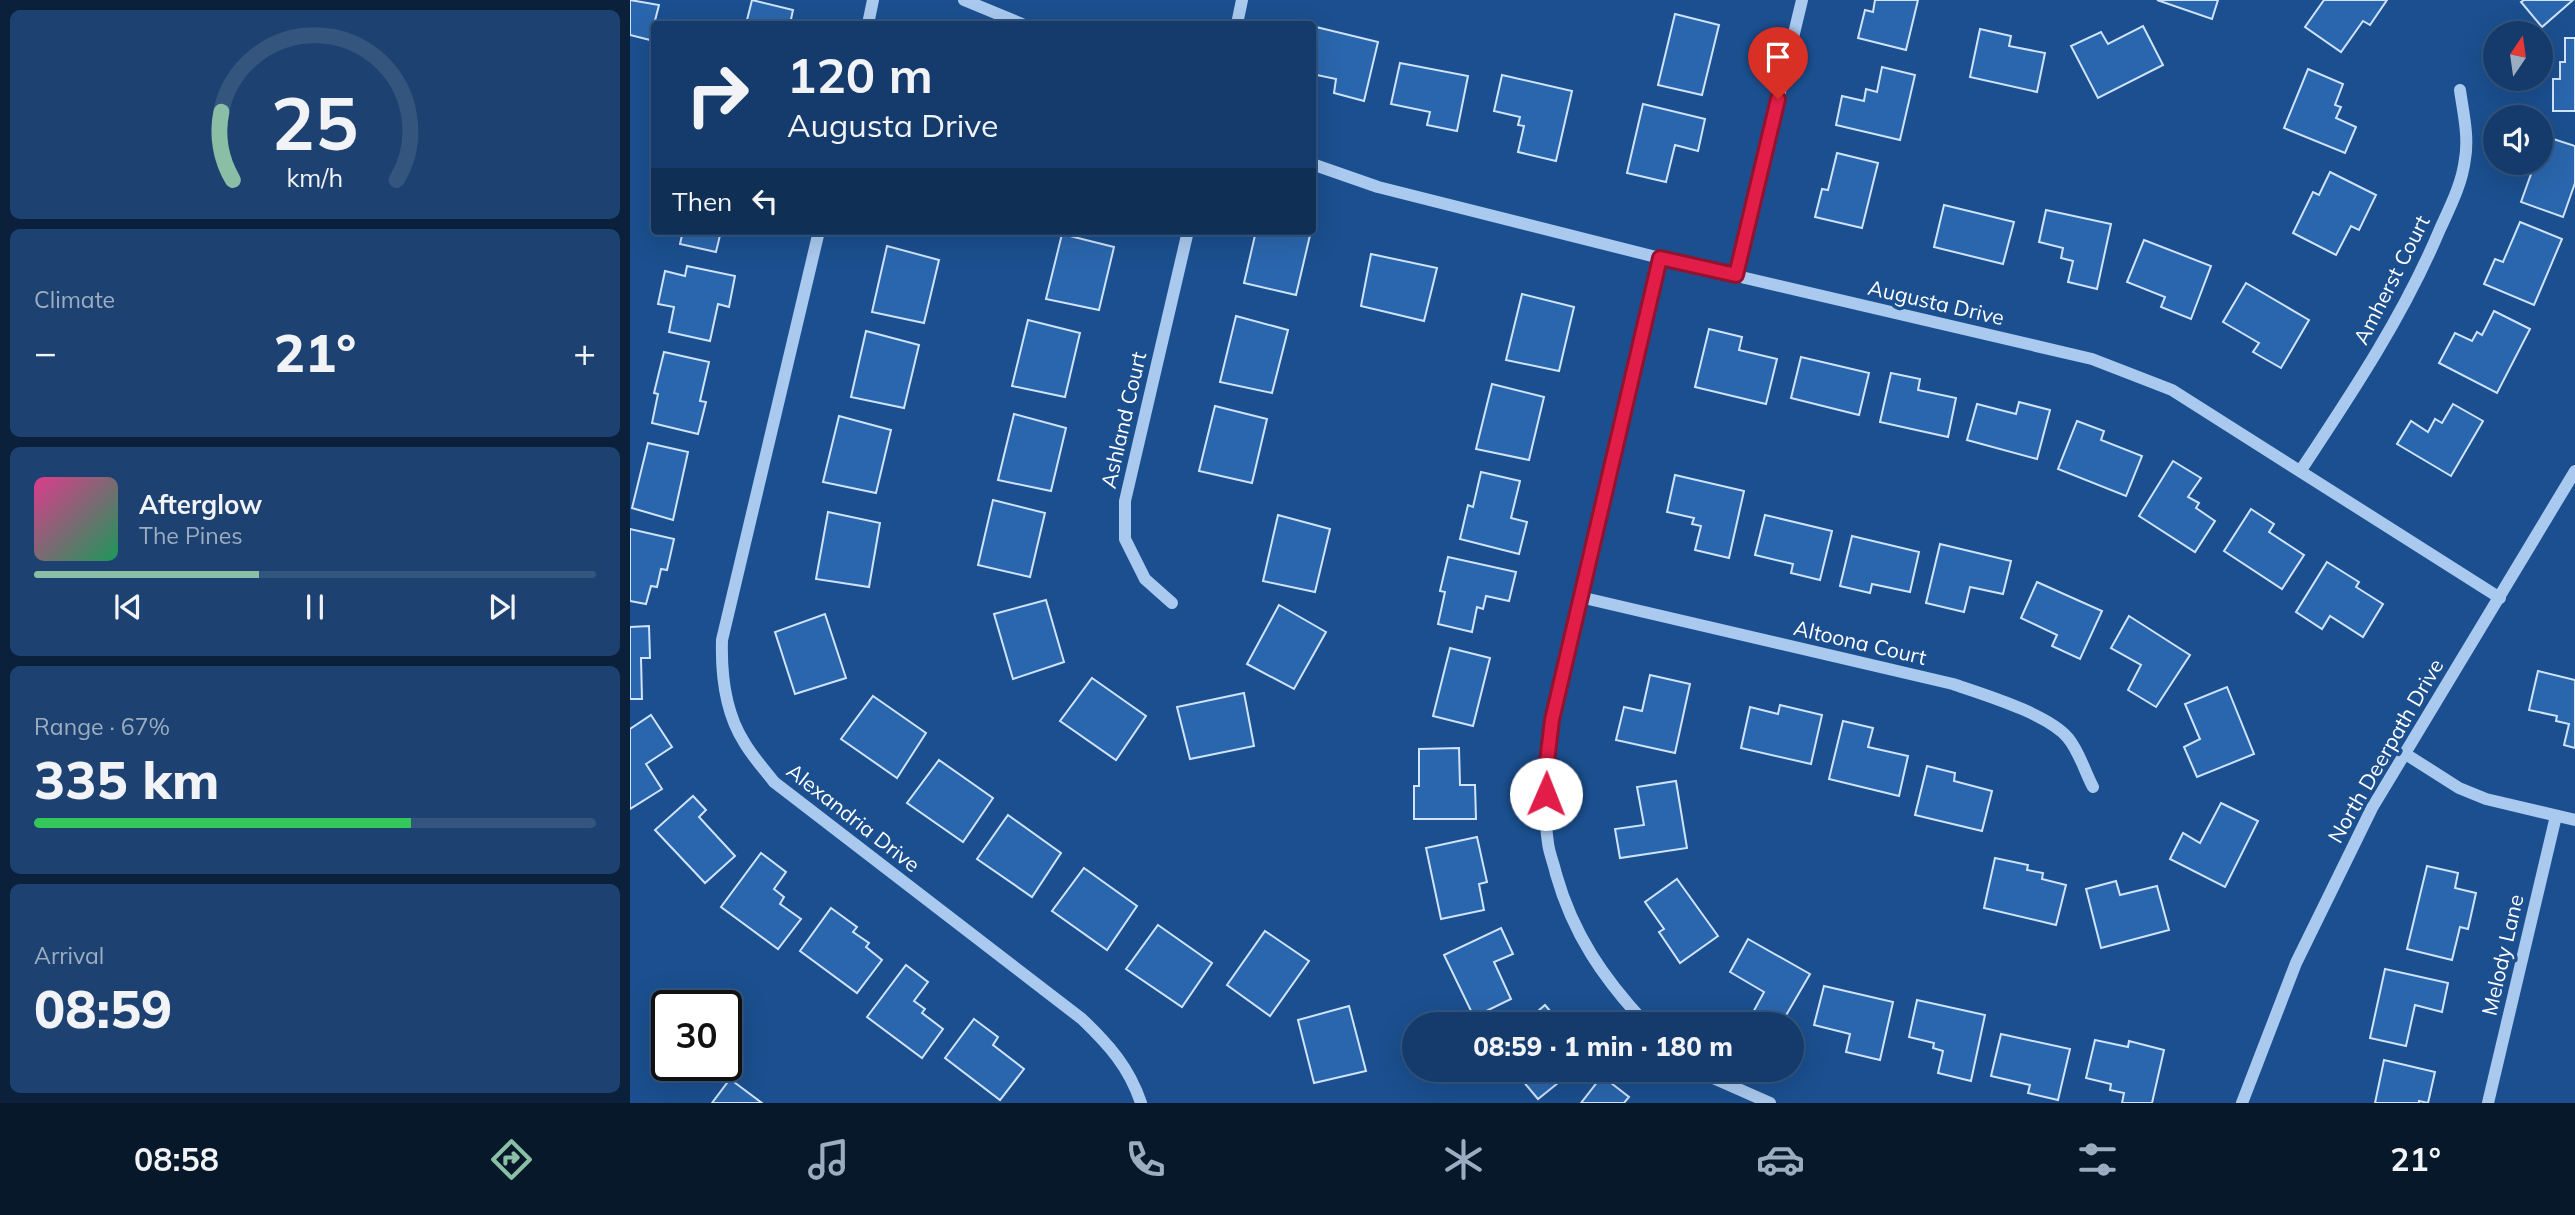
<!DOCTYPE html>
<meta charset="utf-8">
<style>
:root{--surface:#143b6b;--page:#1d4271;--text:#f1f3f6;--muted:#9dadc1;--line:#33557e;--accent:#8abfa5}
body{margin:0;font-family:Mulish,sans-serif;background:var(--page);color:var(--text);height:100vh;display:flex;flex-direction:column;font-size:26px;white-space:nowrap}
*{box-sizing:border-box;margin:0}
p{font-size:23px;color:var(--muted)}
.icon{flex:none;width:38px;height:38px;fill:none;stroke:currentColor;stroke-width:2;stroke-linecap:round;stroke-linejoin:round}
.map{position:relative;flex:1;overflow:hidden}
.sheet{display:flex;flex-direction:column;gap:10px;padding:10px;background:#0b203b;width:630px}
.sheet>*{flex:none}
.guide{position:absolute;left:21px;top:21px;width:665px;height:214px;border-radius:7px;box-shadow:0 7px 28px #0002,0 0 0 2px var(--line);background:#143b6b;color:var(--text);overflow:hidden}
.needle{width:46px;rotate:13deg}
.controls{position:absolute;left:1853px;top:21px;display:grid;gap:14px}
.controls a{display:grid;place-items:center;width:70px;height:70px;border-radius:50%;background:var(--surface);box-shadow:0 7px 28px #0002,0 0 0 2px var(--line);font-size:35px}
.speed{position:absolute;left:21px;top:990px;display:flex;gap:14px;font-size:35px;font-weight:700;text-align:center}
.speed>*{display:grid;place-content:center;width:91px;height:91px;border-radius:50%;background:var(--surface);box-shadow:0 7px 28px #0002,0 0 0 2px var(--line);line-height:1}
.speed .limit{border:4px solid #111;border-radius:10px;background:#fff;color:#111}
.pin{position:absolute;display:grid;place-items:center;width:60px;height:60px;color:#fff;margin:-72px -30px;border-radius:50% 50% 50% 0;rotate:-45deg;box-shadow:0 0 7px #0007}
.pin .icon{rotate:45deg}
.me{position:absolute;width:77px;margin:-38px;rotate:1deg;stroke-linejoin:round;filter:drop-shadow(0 0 5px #0008)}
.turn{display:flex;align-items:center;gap:24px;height:147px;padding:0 21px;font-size:32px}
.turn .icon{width:91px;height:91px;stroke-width:2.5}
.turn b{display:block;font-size:49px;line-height:60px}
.then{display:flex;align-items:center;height:66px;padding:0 21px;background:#0003;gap:14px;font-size:26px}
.big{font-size:52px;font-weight:800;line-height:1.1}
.sheet .widget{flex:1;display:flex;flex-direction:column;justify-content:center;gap:10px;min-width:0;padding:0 24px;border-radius:10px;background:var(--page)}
.sheet .dial{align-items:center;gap:0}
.dial svg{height:182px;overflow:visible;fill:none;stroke:var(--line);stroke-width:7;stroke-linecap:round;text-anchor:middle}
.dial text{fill:var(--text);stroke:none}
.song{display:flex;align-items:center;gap:21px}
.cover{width:84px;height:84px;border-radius:10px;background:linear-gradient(135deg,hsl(330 70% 55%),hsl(150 70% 35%))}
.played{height:7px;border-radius:4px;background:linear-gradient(90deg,var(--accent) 40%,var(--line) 40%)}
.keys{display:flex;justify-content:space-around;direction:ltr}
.heat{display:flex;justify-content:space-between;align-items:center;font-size:38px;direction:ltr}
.charge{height:10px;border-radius:5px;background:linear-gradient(90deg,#34c759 67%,var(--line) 0)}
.trip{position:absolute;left:772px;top:1012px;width:402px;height:70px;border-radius:35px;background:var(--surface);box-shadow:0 7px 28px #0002,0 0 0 2px var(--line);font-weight:800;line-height:70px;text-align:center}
.tabs{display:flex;height:112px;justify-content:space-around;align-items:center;background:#08182b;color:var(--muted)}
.tabs .icon{width:49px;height:49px}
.tabs .current{color:var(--accent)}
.tabs b{font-size:32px;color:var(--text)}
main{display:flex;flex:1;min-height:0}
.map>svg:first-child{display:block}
.building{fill:#2a66ad;stroke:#cfe3fa;stroke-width:2}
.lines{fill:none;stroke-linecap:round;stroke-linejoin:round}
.minor{stroke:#a9c9ee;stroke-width:12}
.route-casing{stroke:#92132f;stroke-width:18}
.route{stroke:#e11d48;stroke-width:12}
.labels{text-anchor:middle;stroke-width:7;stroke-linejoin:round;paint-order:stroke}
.street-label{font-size:21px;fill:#fff;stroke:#1b4f8f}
</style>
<main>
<section class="sheet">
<div class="widget dial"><svg viewBox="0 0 100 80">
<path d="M14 69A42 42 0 1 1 86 69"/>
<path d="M14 69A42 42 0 0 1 9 39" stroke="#8abfa5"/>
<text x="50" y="56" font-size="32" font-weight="700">25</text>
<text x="50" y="72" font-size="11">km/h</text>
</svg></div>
<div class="widget"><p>Climate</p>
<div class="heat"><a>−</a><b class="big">21°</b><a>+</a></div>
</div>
<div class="widget">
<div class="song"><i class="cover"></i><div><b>Afterglow</b><p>The Pines</p></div></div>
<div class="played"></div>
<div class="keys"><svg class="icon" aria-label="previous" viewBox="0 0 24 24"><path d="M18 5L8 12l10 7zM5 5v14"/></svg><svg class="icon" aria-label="pause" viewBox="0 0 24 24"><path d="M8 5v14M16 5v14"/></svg><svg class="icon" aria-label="next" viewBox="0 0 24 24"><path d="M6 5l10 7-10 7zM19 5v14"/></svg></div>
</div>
<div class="widget"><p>Range · 67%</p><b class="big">335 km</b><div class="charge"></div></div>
<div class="widget"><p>Arrival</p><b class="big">08:59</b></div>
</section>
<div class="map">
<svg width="1945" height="1103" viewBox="0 0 1945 1103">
<rect width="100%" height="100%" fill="#1b4f8f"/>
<g class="building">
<path d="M0,0L29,5L20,40L0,35Z"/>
<path d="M122,0L163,10L160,24H116Z"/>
<path d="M1245,0H1288L1276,50L1228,38L1235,10L1243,12Z"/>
<path d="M1527,0H1588L1582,19Z"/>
<path d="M1694,0H1757L1740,25L1733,21L1711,52L1675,27Z"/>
<path d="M1894,0H1943L1912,27L1891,2Z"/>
<path d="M1045,14L1089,25L1072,95L1028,85Z"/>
<path d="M682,26L748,42L734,101L704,93L706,79L682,74Z"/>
<path d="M1513,26L1533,65L1468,98L1441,46L1471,32L1478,44Z"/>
<path d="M1350,29L1381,36L1379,46L1415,53L1407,92L1340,77Z"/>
<path d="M1935,38H1945V111H1923V79H1930V62H1935Z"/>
<path d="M770,63L838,76L827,131L797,125L800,112L761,104Z"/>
<path d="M1252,67L1285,75L1270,140L1206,125L1212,96L1234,101L1236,89L1247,92Z"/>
<path d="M1678,69L1713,84L1705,105L1711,107L1706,118L1726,127L1715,153L1654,128Z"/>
<path d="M872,75L942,91L926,161L888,152L894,126L888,125L890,117L864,111Z"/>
<path d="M1013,104L1075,119L1068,151L1045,145L1036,182L997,173Z"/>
<path d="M1914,136L1945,146V183L1933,217L1891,202L1905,163H1911V146Z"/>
<path d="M1207,153L1248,163L1232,228L1185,217L1192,189L1198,190Z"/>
<path d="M1700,172L1746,195L1729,230L1721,226L1706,255L1663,233L1683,192L1689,195Z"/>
<path d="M1314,205L1384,222L1373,264L1304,247Z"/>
<path d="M1416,210L1481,224L1467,289L1438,282L1443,261L1431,258L1433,248L1409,242Z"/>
<path d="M1890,222L1932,239L1904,305L1854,284L1865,259L1873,262Z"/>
<path d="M53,231H91L86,252L50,244Z"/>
<path d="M626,231H681L666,295L614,283Z"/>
<path d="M432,234L484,247L469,310L416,299Z"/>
<path d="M1514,240L1581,266L1561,319L1531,307L1535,297L1497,282Z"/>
<path d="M257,246L309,260L294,323L242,312Z"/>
<path d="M741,254L807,268L794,321L731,306Z"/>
<path d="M57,266L105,276L99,307L88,304L80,341L39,332L44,307L28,304L35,271L55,276Z"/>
<path d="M1616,283L1679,320L1651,368L1623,352L1629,343L1593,322Z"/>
<path d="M892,294L944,307L929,371L876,360Z"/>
<path d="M1864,311L1900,329L1867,393L1809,363L1825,333L1842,341L1847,332L1852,335Z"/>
<path d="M606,316L658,330L642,393L590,382Z"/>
<path d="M398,320L450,333L435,397L382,386Z"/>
<path d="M1079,329L1112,337L1109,350L1147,359L1136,404L1065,387Z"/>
<path d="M236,331L289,345L274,408L221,397Z"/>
<path d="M34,352L79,362L70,401L76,402L68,434L22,423L28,394L24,393Z"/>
<path d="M1171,357L1239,373L1229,415L1161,398Z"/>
<path d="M1261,373L1290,379L1288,390L1326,398L1318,437L1250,422Z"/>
<path d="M862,384L914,397L899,460L846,449Z"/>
<path d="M1389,402L1420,410L1407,459L1337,440L1347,404L1386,414Z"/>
<path d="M1823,404L1853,421L1821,476L1767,444L1781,421L1798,432L1805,419L1812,423Z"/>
<path d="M585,406L637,419L622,483L569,471Z"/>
<path d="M384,414L436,428L421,491L368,480Z"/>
<path d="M209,416L261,430L246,493L193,482Z"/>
<path d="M1447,421L1474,431L1471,440L1512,456L1496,496L1428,469Z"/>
<path d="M18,443L58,452L43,520L2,508Z"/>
<path d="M1543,461L1571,478L1558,497L1569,503L1566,508L1585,521L1565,552L1509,516Z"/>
<path d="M851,472L890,481L881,518L897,522L889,554L830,539L838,505L843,507Z"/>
<path d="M1045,475L1114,491L1099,558L1065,550L1071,526L1062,524L1064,518L1037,512Z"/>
<path d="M363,500L415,513L400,577L348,565Z"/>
<path d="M1621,509L1644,524L1639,532L1674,555L1652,589L1594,551Z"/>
<path d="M198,512L250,523L239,587L186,579Z"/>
<path d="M648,515L700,529L685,592L633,581Z"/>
<path d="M1135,515L1202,531L1190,580L1161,573L1163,564L1125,555Z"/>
<path d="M0,529L44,539L37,570L31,569L27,587L21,586L16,604L0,601Z"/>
<path d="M1222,536L1289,552L1280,592L1242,584L1240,593L1210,586Z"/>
<path d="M1310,544L1381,561L1373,594L1340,587L1334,612L1296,603Z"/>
<path d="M818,557L886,572L879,601L856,596L853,609L847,607L842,632L808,624L815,592L810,591Z"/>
<path d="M1697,562L1729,582L1726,587L1753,604L1733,637L1700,616L1692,629L1666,612Z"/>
<path d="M1407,582L1472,611L1450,659L1422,646L1427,635L1391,618Z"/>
<path d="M416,600L434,662L383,679L364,614Z"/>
<path d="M649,605L696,632L664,689L617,664Z"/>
<path d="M195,614L216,678L165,694L145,632Z"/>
<path d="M1499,616L1560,655L1526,707L1498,690L1511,665L1481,648Z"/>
<path d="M19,626L20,658H11L12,699H0V627Z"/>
<path d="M820,648L860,658L843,726L803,716Z"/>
<path d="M1908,671L1945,680V748L1934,745L1939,724L1926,721L1927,716L1899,710Z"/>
<path d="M1020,675L1060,684L1045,753L986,740L994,707L1012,711Z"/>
<path d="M462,678L516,716L486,760L430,721Z"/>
<path d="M1597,687L1624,754L1567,777L1554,747L1570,739L1555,704Z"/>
<path d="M614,693L624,746L560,759L547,707Z"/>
<path d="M243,696L296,733L267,778L211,739Z"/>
<path d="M1150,705L1192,715L1181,764L1111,748L1120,707L1148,714Z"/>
<path d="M21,715L42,747L16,764L32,789L0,809V729Z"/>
<path d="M1213,721L1243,728L1238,747L1278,756L1269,796L1199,779Z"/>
<path d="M829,748L830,785H845L846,819H784V786H789V749Z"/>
<path d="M309,760L363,798L333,842L277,803Z"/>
<path d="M1297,766L1325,773L1324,781L1362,791L1352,831L1285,815Z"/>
<path d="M1046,781L1057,848L990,858L985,829L1014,825L1007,787Z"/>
<path d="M63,796L76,810L69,817L105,856L75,883L25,830Z"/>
<path d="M1591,803L1628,821L1595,887L1540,859L1553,833L1570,843Z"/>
<path d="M378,815L431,853L402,897L347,859Z"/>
<path d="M847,837L857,882L849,884L854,910L811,919L796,848Z"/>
<path d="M131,853L156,872L144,889L154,897L150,904L171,919L148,949L91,907Z"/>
<path d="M1365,858L1398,865L1397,870L1413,873L1412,879L1436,885L1426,925L1354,908Z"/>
<path d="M1797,866L1828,873L1825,888L1846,893L1838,929L1830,927L1822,960L1777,949Z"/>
<path d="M454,868L507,906L477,950L422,911Z"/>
<path d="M1047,879L1088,936L1050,963L1029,932L1034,929L1015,902Z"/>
<path d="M1486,881L1490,895L1527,886L1539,930L1471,948L1456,889Z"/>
<path d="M201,908L227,927L223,932L239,943L236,947L252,960L227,993L170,951Z"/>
<path d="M528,925L582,963L552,1007L496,969Z"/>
<path d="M871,928L883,954L864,962L881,999L844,1017L814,955Z"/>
<path d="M635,931L679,961L640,1016L597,985Z"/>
<path d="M1118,939L1180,974L1151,1024H1135L1121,1016L1134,992L1100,972Z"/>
<path d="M276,965L298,982L284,1001L295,1009L292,1013L313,1029L292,1058L237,1017Z"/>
<path d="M1755,969L1818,983L1812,1012L1785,1005L1776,1046L1740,1038Z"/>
<path d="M1194,986L1263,1002L1250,1060L1216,1052L1220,1034L1184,1025Z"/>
<path d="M1287,1000L1355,1015L1341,1081L1308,1073L1313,1051L1303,1048L1304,1043L1279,1037Z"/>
<path d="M915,1005L931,1024H893Z"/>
<path d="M719,1006L736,1071L684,1083L668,1020Z"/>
<path d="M344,1019L368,1037L363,1045L394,1069L370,1100L315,1058Z"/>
<path d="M1371,1034L1440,1049L1428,1100L1398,1093L1400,1085L1361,1076Z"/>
<path d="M1465,1040L1498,1047L1499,1041L1534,1050L1522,1103H1492L1494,1093L1480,1090L1481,1084L1456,1078Z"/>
<path d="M1754,1060L1805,1072L1798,1103L1789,1101V1103H1745Z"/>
<path d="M874,1069H924L933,1079L908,1099L887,1074L881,1079Z"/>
<path d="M972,1076L999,1097L994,1103H951Z"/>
<path d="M100,1079L132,1103H82Z"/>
</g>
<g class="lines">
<g class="minor">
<path d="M334,0L392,24"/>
<path d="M238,24L243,0"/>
<path d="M607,24L612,0"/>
<path d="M682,164L748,187L1030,258L1462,359L1542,390L1870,598"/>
<path d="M189,231L92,640C91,674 95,712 114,742C122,756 134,769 144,782L452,1019C479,1045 499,1067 511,1103"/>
<path d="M1106,275L1172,0"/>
<path d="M1671,470C1722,393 1774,315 1810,229C1820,207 1832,184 1835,159C1839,136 1833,112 1830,90"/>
<path d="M950,597L1323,684C1352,694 1419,714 1438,738C1449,751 1455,772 1463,787"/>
<path d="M542,603L515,579L495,539V501L558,231"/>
<path d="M1774,753L1829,788L1856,799L1945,820"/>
<path d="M1016,1024C973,978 943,934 926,874C924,864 919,853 918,843C912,802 917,760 922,720L1030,258"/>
<path d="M1071,1069L1081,1077L1140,1103"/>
<path d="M1612,1103L1666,963L1742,808L1945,471"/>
<path d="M1858,1103L1926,816"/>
</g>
</g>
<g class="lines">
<g class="route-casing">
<path id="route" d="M916,794V770L922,720L1030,258L1106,275L1148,99"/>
</g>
<use href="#route" class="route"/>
</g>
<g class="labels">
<g class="street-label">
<text transform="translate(1762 280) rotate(-63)" y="7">Amherst Court</text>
<text transform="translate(1306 303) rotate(13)" y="7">Augusta Drive</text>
<text transform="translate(494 420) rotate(-77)" y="7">Ashland Court</text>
<text transform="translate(1230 643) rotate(13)" y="7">Altoona Court</text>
<text transform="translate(1756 751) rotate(-60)" y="7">North Deerpath Drive</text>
<text transform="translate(223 818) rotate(38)" y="7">Alexandria Drive</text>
<text transform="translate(1873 955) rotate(-77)" y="7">Melody Lane</text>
</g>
</g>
</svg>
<div class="controls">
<a><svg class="needle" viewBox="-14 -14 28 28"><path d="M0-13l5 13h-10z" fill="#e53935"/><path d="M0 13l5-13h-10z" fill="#9dadc1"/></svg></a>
<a><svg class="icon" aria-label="sound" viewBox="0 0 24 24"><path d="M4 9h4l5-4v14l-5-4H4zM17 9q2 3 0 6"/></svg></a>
</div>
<div class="speed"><div class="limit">30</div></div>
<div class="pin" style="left:1148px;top:99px;background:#d93025"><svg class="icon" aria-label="arrive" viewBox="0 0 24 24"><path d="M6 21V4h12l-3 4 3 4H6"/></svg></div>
<svg class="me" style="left:916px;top:794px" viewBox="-20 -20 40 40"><circle r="19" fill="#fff"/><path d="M0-13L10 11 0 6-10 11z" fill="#e11d48"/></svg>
<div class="trip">08:59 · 1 min · 180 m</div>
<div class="guide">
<div class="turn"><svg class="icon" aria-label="right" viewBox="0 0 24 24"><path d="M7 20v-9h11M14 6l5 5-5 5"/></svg><div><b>120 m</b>Augusta Drive</div></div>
<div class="then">Then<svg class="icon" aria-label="left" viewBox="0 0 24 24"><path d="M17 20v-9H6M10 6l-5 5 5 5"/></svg></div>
</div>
</div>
</main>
<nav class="tabs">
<b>08:58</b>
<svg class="icon current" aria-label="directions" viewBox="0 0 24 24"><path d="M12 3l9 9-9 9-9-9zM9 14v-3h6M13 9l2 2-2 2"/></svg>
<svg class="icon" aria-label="music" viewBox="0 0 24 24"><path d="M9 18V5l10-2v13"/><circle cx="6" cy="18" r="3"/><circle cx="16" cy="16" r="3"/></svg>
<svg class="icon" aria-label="phone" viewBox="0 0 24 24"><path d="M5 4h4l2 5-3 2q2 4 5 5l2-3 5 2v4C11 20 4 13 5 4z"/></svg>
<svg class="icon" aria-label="climate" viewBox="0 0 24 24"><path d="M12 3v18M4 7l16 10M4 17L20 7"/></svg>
<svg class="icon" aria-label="car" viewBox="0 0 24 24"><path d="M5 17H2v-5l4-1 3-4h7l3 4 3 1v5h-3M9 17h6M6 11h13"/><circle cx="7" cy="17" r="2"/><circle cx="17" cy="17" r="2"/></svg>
<svg class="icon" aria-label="filters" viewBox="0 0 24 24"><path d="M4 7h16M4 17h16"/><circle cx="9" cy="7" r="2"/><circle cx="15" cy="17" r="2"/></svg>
<b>21°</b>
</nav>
